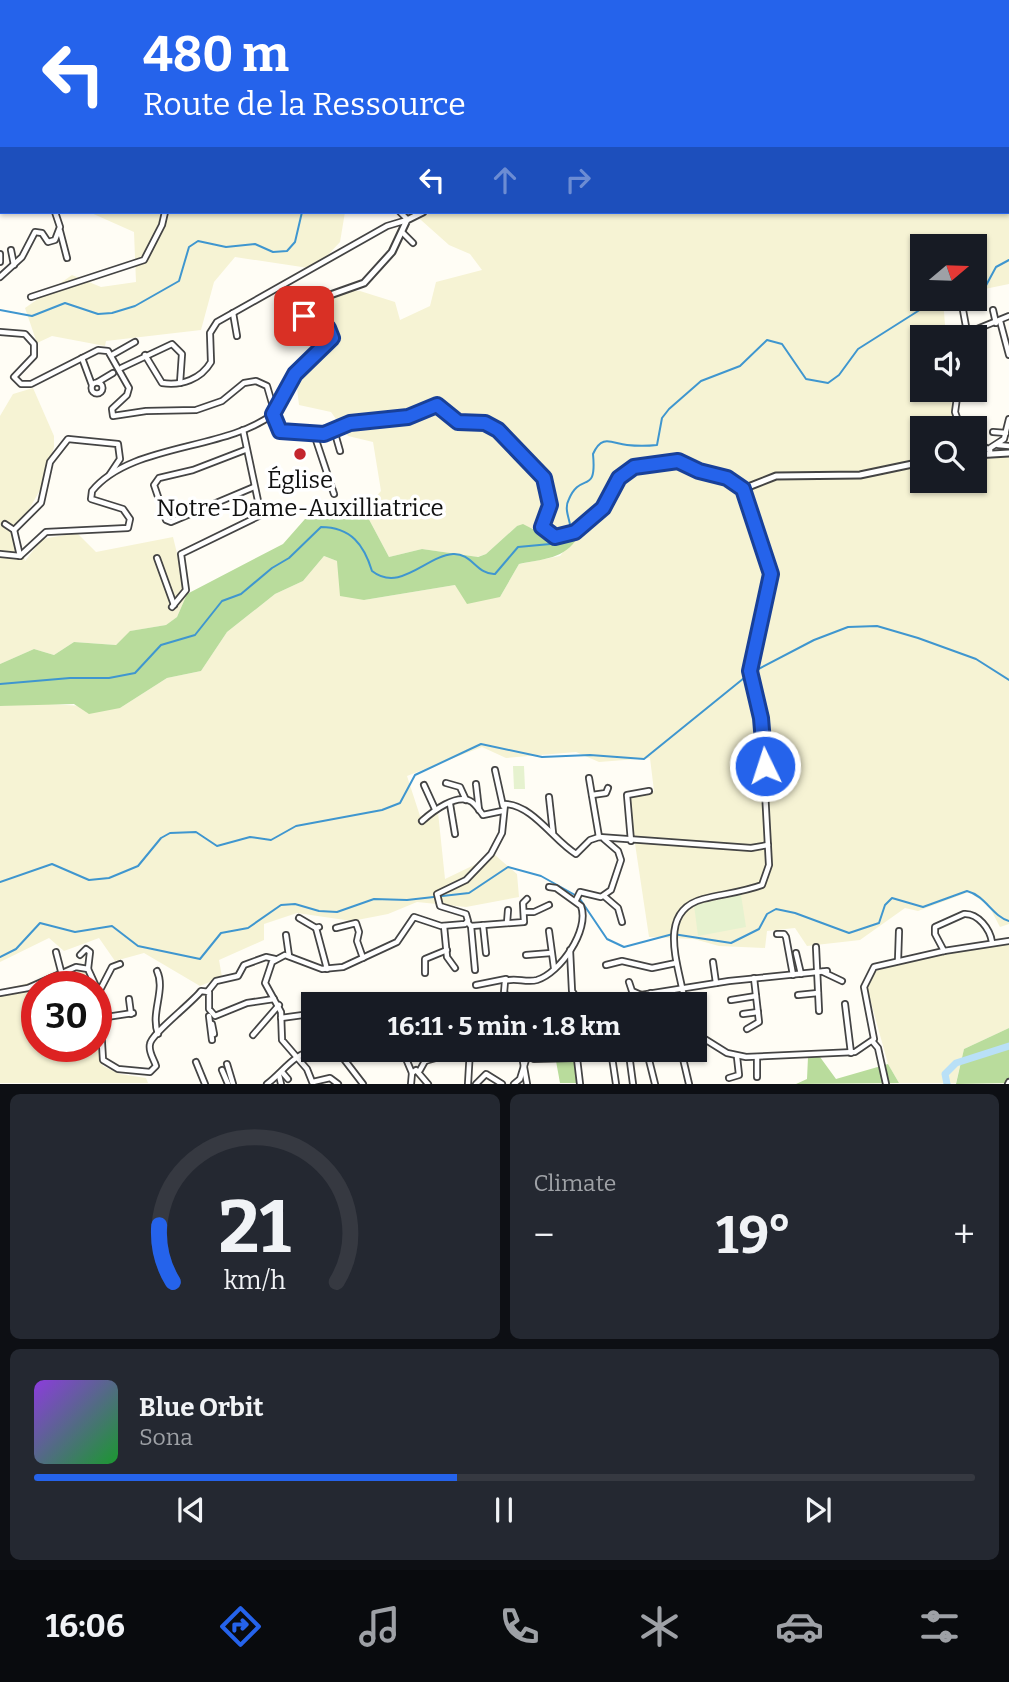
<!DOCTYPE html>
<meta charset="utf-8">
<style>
:root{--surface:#171b24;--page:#242831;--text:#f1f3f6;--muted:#9ea1a6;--line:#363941;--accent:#2563eb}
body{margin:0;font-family:Bitter,serif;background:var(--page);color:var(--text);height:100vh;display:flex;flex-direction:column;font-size:26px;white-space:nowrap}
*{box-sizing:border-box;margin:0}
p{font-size:23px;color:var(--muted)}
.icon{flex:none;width:38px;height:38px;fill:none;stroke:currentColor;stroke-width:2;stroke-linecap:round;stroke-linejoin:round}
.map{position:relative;height:1084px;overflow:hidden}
.side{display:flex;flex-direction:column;gap:10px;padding:10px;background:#0d0f14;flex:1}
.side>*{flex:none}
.banner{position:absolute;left:0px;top:0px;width:1010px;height:214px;box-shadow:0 2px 5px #0004;background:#2563eb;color:#fff;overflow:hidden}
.needle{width:46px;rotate:71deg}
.fabs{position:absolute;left:910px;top:234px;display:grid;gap:14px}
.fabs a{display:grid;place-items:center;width:77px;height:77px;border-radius:0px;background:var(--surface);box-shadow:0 2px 5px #0004;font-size:35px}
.speed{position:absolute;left:21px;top:971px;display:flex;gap:14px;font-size:35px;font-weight:700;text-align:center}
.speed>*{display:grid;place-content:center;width:91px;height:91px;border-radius:50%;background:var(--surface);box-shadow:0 2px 5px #0004;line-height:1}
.speed .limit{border:10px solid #d22;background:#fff;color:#111}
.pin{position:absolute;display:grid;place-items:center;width:60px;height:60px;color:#fff;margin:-30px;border-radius:14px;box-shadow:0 4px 10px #0006}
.me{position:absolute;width:77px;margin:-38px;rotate:356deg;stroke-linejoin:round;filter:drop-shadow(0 0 5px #0008)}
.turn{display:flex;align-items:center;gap:24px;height:147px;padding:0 28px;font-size:32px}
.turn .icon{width:91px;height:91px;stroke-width:2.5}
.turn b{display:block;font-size:49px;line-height:60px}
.lanes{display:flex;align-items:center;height:66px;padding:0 28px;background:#0003;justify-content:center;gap:35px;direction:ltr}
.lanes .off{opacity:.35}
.big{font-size:52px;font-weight:700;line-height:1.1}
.side .widget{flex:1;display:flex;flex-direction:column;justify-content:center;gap:10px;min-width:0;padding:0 24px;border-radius:10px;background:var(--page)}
.side .dial{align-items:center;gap:0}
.dial svg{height:182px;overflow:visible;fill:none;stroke:var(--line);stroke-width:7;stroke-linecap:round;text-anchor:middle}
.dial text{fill:var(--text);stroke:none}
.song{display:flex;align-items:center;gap:21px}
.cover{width:84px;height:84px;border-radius:10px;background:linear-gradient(135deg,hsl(270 70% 55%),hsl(130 70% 35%))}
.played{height:7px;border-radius:4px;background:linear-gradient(90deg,var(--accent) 45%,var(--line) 45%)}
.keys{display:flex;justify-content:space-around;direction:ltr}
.heat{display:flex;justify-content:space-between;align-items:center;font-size:38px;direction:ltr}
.side .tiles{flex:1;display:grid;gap:10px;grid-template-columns:1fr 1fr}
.widget:last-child{grid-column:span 2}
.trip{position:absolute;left:301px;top:992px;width:406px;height:70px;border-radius:0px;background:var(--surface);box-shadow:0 2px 5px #0004;font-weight:700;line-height:70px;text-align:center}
.tab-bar{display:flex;height:112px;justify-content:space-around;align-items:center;background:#090b0e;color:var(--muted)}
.tab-bar .icon{width:49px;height:49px}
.tab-bar .selected{color:var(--accent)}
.tab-bar b{font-size:32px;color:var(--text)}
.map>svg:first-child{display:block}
.farmland{fill:#f6f3d4}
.forest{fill:#b9dc9c}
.pitch{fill:#e6f2cf}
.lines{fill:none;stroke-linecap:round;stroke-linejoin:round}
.stream{stroke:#3f96cf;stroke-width:2}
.river{stroke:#b9e0f7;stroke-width:7}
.minor-casing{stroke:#444;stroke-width:8}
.tertiary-casing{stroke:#444;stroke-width:9}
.minor{stroke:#fff;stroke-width:4.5}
.tertiary{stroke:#fff;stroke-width:5}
.route-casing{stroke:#184099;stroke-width:18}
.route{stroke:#2563eb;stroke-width:12}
.poi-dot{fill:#c4262e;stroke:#fff;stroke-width:2.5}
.labels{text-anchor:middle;stroke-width:7;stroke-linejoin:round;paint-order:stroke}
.poi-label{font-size:24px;fill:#111;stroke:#fff}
</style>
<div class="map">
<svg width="1009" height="1084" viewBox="0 0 1009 1084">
<rect width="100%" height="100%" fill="#fffdf5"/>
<g class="farmland">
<path d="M594,0H702L703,2H591Z"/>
<path d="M1009,172V284L975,291V247H922V299H943L946,338H922V390H950L955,429H922V481H975V448L986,459L1009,457V924L1000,927L989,906L969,892L918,911L905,908L860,940L807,946L795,928L767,931L765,948L719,946L694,939L649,937L628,797L654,791L650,758L599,762L576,752L506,758L482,747L407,776L420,816L438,812L445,879L495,855L517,874L519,897L466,907L417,902L388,914L352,921L297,913L264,924V940L219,960L222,977L200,986L144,953L115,961L99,938L64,951L49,938L0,962V706L30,703L120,708L167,678L201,671L227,632L275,594L303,581L324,556L337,561L364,600L455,585L500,597L519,564L560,556L576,535L552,539L539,530L517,526L486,554L477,557L422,549L389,557L364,510L381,491L373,442L348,436L331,412L299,405L294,363L336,343L330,326L305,314L308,305L349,291H360L395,302L400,320L430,306L436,282L482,270L470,254L449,245L412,212H1008Z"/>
<path d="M89,212H345L340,242L315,269L235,257L214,282L201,330L106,341L105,346L52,336L37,343L25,308L72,275L101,287L136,282L134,232Z"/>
<path d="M33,388L54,436V447L43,485L17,530L25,561L42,539L77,533L96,552L173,537L187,594L177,617L166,625L131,631L116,645L74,642L54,655L34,649L0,664V416L13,394Z"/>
<path d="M1009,944V1028L964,1049L956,1083H899L888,1064L867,988L870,976L878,970L976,947Z"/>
<path d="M77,971L87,972L94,987H37V1046H96V1018L98,1050L103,1066L120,1074L146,1078L148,1083H0V990Z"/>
</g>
<g class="forest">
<path d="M364,510L389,557L422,549L478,557L486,554L517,526L523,524L552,539L578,537C565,559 543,559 519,564L500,597L467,604L455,585L364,600L340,596L337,561L324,556L303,581L275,594L227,632L201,671L167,678L120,708L89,714L74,704L0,706V664L34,649L54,655L74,642L116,645L130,631L166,625L177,617L187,594L283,544L305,519L323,514L330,519Z"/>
<path d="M1009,1028V1083L956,1084L964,1049Z"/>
<path d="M808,1057H820L836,1079L888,1064L899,1083L796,1084L807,1079Z"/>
<path d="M574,1060L579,1083H560L556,1061Z"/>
</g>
<g class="pitch">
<path d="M513,766H524L525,789H514Z"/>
<path d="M741,895L746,927L698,936L694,905Z"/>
</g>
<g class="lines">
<g class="stream">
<path d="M516,0L520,2"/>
<path d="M415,2L417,0"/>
<path d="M549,2L552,0"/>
<path d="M0,48H2"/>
<path d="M975,291H983L996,267L1009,260"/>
<path d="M0,310L32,316L65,303L98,314L112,313L135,306L179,281L189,247L198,241L226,247L255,244L273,252L287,251L295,242L302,212"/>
<path d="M571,532C571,520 563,510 569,499C581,471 597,496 593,454C602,434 611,443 627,445C636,446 648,446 657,445L662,418L669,409L701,381L740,366L767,340L782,344L806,379L828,383L839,375L858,349L937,299"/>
<path d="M0,684L70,678H109L135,673L161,645L195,635L222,601L241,594L272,568L289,558L321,527C351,527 364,545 372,571C400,593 426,556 453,554C472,553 477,575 495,574L518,547L561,543L569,537"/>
<path d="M0,882L52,864L89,880L109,878L138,866L161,838L170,833L196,832L217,846L250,837L271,840L296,826L382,810L400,803L415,775L481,744L542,757L590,755L644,759L749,674L814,640L848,627L877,626L918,638L976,659L1009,680"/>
<path d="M580,899L607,939L624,947L673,934L731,943L759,929L767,914L776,909L795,913L849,933L879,923L885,905L892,898L923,907L967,891C986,896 992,916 1009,921"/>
<path d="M0,957L16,949L40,923L75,932L112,926L138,946L200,959L221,933L248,928L281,905L295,904L319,911L337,912L374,899L407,900L469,893L508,867L541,876L575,895"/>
</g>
<path class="river" d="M947,1084L945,1074L956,1063L1009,1046"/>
<g class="minor-casing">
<g id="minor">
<path d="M1,0L2,3"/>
<path d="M89,0V2"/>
<path d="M109,0V2"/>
<path d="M255,0L259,2"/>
<path d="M863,0L864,2"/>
<path d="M953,0L955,2"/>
<path d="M26,2L29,0"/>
<path d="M70,2L71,0"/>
<path d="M204,2L208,0"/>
<path d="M311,2L312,0"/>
<path d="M344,2V0"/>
<path d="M399,2L400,0"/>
<path d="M586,2L591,0"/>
<path d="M932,2L934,0"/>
<path d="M0,29L2,28"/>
<path d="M0,32H2"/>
<path d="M0,82L2,84"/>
<path d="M1008,96H1009"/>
<path d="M0,105L2,106"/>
<path d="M0,133H2"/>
<path d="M0,161L2,162"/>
<path d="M1008,179H1009"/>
<path d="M0,196H2"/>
<path d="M400,212L407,219"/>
<path d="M60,231L67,258"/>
<path d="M403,233L413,243"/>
<path d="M11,250L14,265"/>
<path d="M0,254V262"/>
<path d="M0,277L22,257L35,232L42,233L48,242L55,240L60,227L55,212"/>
<path d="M31,297L144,260L162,225L165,212"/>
<path d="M963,310L967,332"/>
<path d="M993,310L996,323"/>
<path d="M233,313L237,336"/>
<path d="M1000,321L1009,355"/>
<path d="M0,332L25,334L34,344V356L14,377L21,384H31L98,350L108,351L129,388L127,395L112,409L113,416L146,411L196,410L222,401L244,383L256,381L267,386L274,410"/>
<path d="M955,338L1009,316"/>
<path d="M112,355L135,342"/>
<path d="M145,355L162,383C182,386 201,379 211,362L210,333L217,322L387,226L407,220"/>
<path d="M82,358L92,385"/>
<path d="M121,368L172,344L182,354L180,383"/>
<path d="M98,382L113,373"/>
<circle cx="97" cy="388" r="5.5"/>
<path d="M958,390L955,412L961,429"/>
<path d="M334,430L340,451"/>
<path d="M993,432L1006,433"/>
<path d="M314,434L334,494"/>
<path d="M975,440L989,450"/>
<path d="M998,445L1009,446"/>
<path d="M245,450L193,470L159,478L154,485L166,520L171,522L254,487"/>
<path d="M990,454V448L1004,439L1009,419"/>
<path d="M5,524L14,530L20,556"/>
<path d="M14,530L41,503L50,462L68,439L118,444L120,459L110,474"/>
<path d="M0,554L20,556L46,532L128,528L130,519L123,509L91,499L92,491C131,443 225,451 273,414"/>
<path d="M157,558L174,605"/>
<path d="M172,607L186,590L181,554L261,515L243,430"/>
<path d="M495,770L503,806"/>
<path d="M589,778L599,837"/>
<path d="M446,783L460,787L466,800"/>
<path d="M476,784L479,810"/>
<path d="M424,785L435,809"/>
<path d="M592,795L606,793L608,788"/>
<path d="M549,797L553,833"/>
<path d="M450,804L455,834"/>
<path d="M422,821C432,812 457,792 472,802C476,805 480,811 483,815L502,811"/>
<path d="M631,841L627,795L649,791"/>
<path d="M604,896L618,908L622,922"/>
<path d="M576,900L580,892L601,897L611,890L621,860L618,851L604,839"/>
<path d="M525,912H534L549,905"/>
<path d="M299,918L316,928"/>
<path d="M467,922L471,926L524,922L523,903L527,899"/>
<path d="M507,923L508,910"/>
<path d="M483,925L486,953"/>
<path d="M444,926L447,957L455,968"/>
<path d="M471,926L475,970"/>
<path d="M319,927L316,928L327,969"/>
<path d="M336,928L356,923L359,932L357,941L363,958"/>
<path d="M549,931L554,968"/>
<path d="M777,934H784L786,937L793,975"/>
<path d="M286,935L289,956"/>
<path d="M816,947L819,1011"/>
<path d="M570,950L572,991L581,1004"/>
<path d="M944,951L935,934V927L964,914C978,913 990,929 992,942"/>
<path d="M56,952L62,975"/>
<path d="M796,953L801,974"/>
<path d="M80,955L86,949L90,952L88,969"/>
<path d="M526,955L551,953"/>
<path d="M898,961L899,931"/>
<path d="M713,962L716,983"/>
<path d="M606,965L622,961L652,968L676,963"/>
<path d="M157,971C166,990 150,1013 158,1034"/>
<path d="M823,972L842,981"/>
<path d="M425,973V959L447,950"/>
<path d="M629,982L632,991L641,995L729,981L827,971"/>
<path d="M476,985L506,979"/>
<path d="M208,991L216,981L238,976L244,965L266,957L275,959"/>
<path d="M99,992L112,967L120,964"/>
<path d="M0,993L28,988L76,967L88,969L99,993L103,1060L118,1069L150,1072L156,1066C154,1059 148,1052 150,1044C151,1034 192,1003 201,991L209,992V1009L215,1016L247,1003L274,999"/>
<path d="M651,993L653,1004"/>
<path d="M798,995L818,993"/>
<path d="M129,999L131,1014"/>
<path d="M731,1000L756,996"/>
<path d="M516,1004L504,993L505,981C515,977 526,983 537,980C560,973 590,930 581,906L556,888L549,887"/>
<path d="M685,1004C681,970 654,912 703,899C723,894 743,892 762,885L769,865L761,718L750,671L771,574L743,489"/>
<path d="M845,1004L851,1053"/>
<path d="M743,1014L758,1012"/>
<path d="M209,1016L212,1040"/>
<path d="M100,1018L133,1013"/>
<path d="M281,1018L303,1015"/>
<path d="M212,1024L214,1034"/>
<path d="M747,1029L759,1022L754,978"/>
<path d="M695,1033L727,1053L746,1057L855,1052L874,1039L864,987L874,967L944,951L1009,941"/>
<path d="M253,1035L279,1005"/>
<path d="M873,1042L878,1048L886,1084"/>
<path d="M332,1050L340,1054L363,1084"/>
<path d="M393,1050L404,1054L412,1073"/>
<path d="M521,1050L527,1084"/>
<path d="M576,1050L580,1084"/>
<path d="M681,1050L689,1084"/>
<path d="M647,1052L655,1084"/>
<path d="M629,1054L633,1084"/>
<path d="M612,1057L616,1084"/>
<path d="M534,1059L612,1057L658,1050"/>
<path d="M425,1061L465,1050"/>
<path d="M196,1062L205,1084"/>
<path d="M227,1064L233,1084"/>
<path d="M222,1070L228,1084"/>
<path d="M420,1070L425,1061L424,1050"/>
<path d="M282,1072L288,1079"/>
<path d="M279,1075L281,1084"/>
<path d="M757,1077V1057"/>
<path d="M729,1078L739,1075L737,1057"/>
<path d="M313,1082L330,1078L338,1084"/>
<path d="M267,1084C284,1071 293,1054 315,1050"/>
<path d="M313,1084L307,1069L282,1040L281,1012L265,983L272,962L285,955L322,969L343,967L397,942L414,917L441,926L465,924L468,921L466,914L440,906L437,894L466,880L491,854L502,833L505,804C533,805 554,841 576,854L590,840L599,837L751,848L768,845"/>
<path d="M411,1084L412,1073L416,1070L428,1084"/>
<path d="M468,1084L470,1050"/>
<path d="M476,1084L486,1074L502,1084"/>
<path d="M514,1084L520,1079L529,1050"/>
<path d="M1008,1084L1009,1082"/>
</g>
</g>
<g class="tertiary-casing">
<g id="tertiary">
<path d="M707,0L708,2"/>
<path d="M792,2L795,0"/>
<path d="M804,2L807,0"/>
<path d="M1008,29H1009"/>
<path d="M423,212L407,220L392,252L364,283L302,305L304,316L328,328L332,338L294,374L273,414L280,431L324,434L350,423L408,417L431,406L440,405L453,420L485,423L498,430L544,478L550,499L543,530C563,550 597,520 608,502C614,492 616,476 627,470C638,463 662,460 675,461C684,462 691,468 699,471C715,478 729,478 743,489L776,476L860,475L922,462"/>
<path d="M975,455L1009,453"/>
</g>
</g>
<use href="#minor" class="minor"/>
<use href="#tertiary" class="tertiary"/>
</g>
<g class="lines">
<g class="route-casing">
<path id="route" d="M304,316L328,328L332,338L295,374L273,414L280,431L324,434L350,423L408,417L437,405L458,422L485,423L498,430L544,478L550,505L542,527L555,537L575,532L603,508L619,478L634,467L678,461L699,471L727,478L743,489L771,574L750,671L761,718L765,766"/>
</g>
<use href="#route" class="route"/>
</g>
<circle class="poi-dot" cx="300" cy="454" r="7"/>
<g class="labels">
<g class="poi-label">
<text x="300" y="488">Église<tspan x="300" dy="28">Notre-Dame-Auxilliatrice</tspan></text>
</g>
</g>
</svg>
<div class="fabs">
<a><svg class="needle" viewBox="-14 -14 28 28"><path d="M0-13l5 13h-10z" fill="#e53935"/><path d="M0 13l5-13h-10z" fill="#9ea1a6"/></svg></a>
<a><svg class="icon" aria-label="sound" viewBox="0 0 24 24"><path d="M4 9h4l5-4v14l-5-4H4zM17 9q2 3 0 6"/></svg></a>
<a><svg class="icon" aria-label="search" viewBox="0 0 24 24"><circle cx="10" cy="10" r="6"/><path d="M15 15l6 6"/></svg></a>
</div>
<div class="speed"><div class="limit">30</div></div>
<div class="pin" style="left:304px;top:316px;background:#d93025"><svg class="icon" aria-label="arrive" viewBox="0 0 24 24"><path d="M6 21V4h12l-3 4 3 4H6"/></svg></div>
<svg class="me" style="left:765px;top:766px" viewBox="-20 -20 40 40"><circle r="17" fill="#2563eb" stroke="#fff" stroke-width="3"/><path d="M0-11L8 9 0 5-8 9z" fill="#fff"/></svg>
<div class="trip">16:11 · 5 min · 1.8 km</div>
<div class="banner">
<div class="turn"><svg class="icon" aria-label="left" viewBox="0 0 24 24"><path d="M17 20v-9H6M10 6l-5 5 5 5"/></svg><div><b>480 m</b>Route de la Ressource</div></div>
<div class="lanes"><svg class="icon" aria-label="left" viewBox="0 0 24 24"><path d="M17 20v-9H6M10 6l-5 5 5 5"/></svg><svg class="icon off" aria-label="ahead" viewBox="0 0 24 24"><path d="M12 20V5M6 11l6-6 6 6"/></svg><svg class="icon off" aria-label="right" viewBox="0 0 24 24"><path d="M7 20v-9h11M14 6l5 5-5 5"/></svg></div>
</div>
</div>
<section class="side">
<div class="tiles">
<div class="widget dial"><svg viewBox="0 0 100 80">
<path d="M14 69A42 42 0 1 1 86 69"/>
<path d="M14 69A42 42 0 0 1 8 44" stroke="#2563eb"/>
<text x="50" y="56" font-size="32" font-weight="700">21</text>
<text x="50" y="72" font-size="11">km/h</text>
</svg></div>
<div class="widget"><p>Climate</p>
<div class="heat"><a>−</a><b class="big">19°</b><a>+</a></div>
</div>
<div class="widget">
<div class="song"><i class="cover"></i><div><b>Blue Orbit</b><p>Sona</p></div></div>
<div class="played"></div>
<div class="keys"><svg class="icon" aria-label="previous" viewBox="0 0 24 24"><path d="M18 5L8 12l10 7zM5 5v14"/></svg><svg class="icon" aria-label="pause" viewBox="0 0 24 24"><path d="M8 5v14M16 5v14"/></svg><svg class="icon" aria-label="next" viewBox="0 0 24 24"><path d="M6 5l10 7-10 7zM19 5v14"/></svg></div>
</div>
</div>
</section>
<nav class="tab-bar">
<b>16:06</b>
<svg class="icon selected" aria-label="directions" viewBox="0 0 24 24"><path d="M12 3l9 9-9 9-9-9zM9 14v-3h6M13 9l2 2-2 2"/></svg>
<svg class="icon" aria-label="music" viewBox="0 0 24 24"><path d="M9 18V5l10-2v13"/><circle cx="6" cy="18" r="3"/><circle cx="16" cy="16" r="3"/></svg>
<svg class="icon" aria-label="phone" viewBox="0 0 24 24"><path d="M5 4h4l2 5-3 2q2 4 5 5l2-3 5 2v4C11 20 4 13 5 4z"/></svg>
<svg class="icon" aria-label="climate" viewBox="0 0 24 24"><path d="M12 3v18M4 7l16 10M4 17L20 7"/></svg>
<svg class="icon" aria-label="car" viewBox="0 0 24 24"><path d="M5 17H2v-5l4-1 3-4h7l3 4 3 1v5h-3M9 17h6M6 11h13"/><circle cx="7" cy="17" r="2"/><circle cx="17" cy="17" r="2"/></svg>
<svg class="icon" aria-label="filters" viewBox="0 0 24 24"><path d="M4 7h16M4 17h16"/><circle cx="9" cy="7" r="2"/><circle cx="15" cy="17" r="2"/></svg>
</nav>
